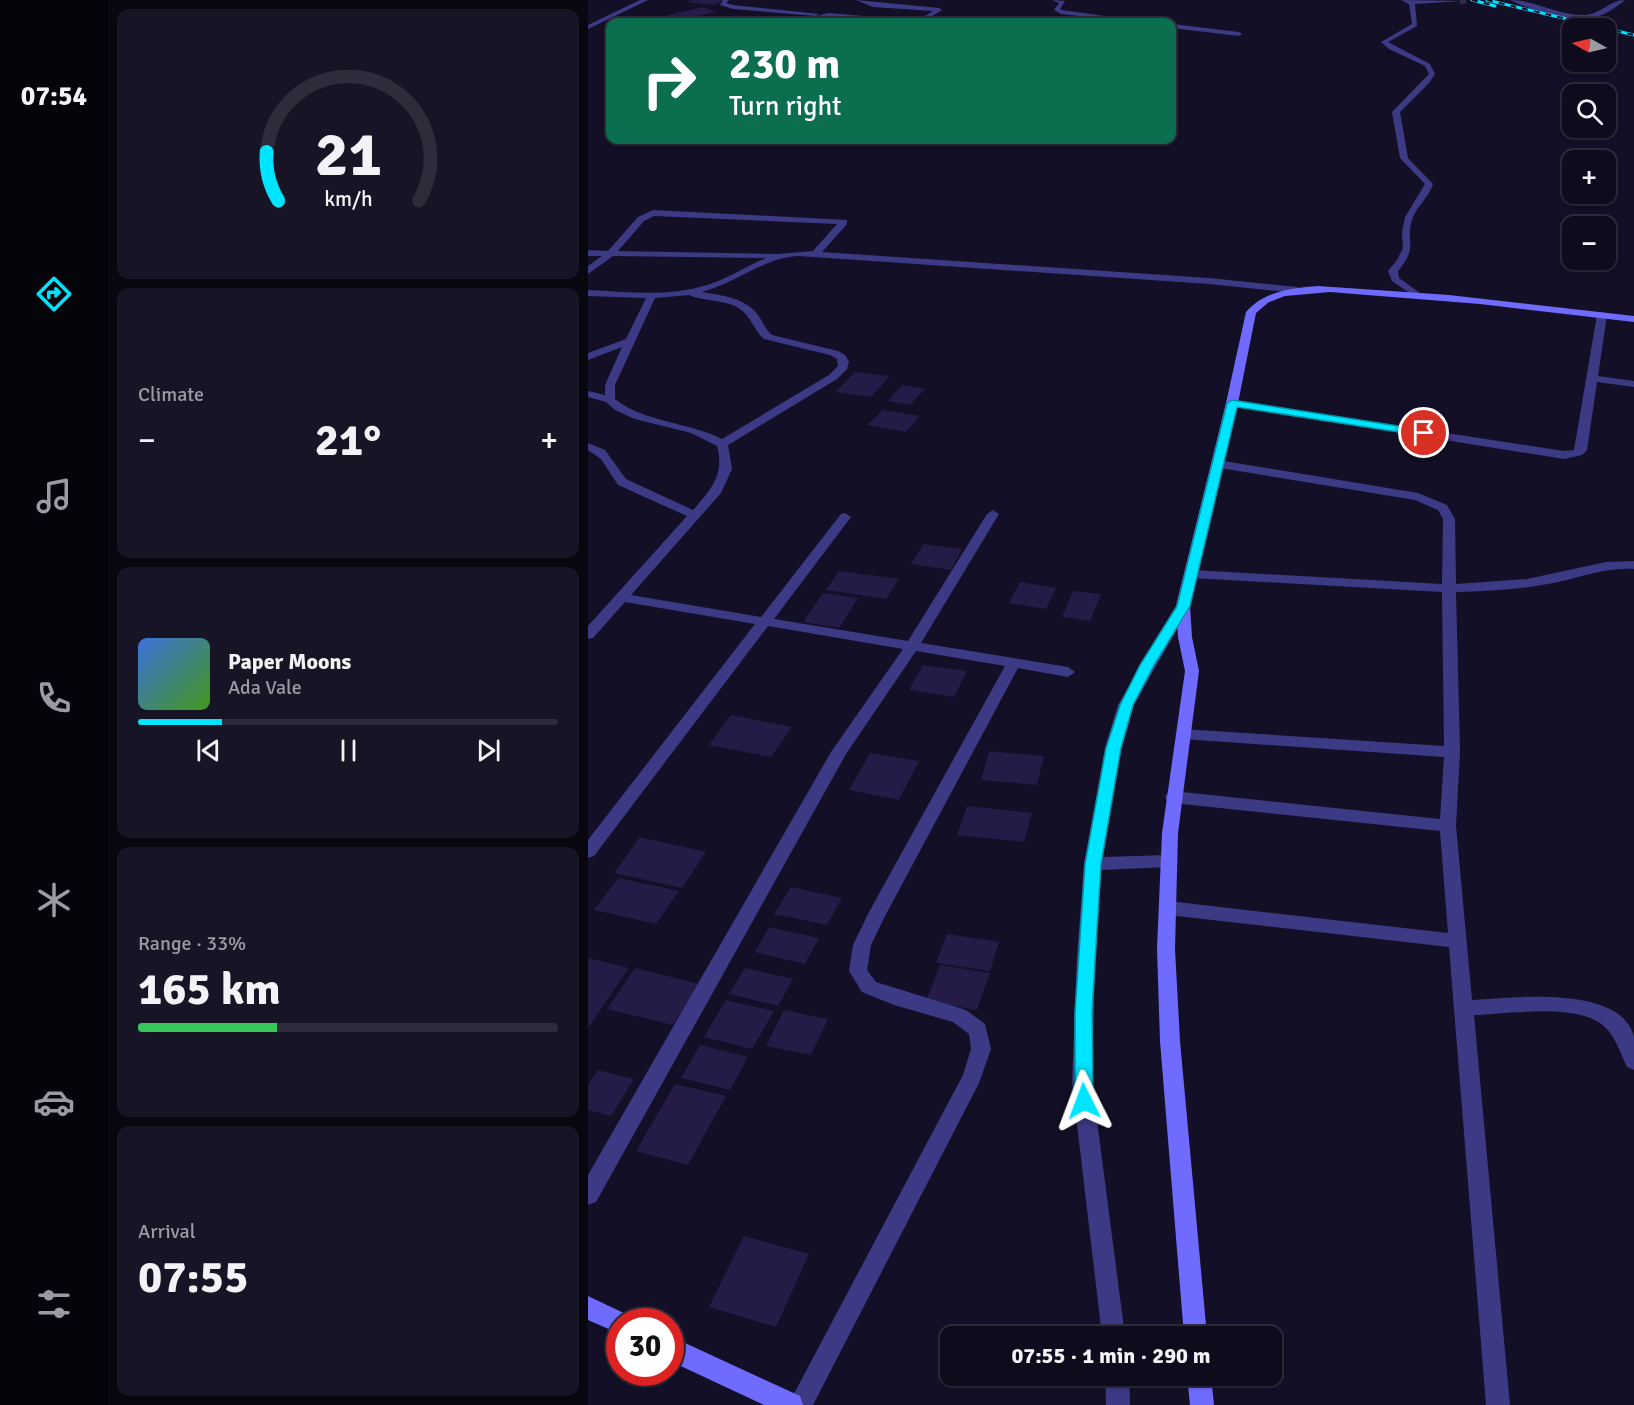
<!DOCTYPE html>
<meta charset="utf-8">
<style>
:root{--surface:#0e0b1c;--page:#171425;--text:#f1f3f6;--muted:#9b9ba3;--line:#2e2b3b;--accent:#00e5ff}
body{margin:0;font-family:Signika,sans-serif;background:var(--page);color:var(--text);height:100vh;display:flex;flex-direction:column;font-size:22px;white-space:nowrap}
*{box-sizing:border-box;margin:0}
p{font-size:20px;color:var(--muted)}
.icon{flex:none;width:33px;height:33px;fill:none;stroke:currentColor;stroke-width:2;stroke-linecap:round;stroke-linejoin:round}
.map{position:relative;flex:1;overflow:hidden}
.drawer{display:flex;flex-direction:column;gap:9px;padding:9px;background:#08060f;width:480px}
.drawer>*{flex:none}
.top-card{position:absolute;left:18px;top:18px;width:570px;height:126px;border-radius:12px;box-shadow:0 2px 4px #0004,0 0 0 2px var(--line);background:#0b6e4f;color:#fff;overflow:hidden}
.needle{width:39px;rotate:278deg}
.buttons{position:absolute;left:974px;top:18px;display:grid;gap:12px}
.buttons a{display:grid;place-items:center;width:54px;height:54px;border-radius:12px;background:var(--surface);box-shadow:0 2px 4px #0004,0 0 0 2px var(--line);font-size:30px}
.speed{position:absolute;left:18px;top:1308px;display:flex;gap:12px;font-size:30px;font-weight:700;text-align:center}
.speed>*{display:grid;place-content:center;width:78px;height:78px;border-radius:50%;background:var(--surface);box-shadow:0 2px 4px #0004,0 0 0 2px var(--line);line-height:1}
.speed .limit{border:9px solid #d22;background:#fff;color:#111}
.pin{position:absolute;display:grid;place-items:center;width:51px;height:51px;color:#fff;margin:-26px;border:3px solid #fff;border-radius:50%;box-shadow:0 2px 6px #0007}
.me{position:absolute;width:66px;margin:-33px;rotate:357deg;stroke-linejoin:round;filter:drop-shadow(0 0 4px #0008)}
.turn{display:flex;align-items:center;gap:21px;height:126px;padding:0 24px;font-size:27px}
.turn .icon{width:78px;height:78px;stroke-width:2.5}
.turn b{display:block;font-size:42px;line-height:51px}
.big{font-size:45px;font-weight:800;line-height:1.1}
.drawer .card{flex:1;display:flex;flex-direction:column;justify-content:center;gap:9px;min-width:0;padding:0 21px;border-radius:12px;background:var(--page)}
.drawer .dial{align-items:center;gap:0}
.dial svg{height:156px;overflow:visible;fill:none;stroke:var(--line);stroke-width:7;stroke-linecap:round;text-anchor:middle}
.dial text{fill:var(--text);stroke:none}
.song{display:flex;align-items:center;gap:18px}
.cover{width:72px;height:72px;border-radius:9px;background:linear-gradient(135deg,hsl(220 70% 55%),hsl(100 70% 35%))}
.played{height:6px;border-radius:3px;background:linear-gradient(90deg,var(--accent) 20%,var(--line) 20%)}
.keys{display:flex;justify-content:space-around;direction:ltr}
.heat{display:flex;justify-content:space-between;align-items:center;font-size:33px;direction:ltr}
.charge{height:9px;border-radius:4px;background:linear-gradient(90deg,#34c759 33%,var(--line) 0)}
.trip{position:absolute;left:352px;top:1326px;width:342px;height:60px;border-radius:12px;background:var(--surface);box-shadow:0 2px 4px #0004,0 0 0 2px var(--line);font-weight:800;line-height:60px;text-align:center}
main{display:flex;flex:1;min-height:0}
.tabs{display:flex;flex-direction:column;width:108px;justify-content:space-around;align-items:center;background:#06040b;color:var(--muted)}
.tabs .icon{width:42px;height:42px}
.tabs .on{color:var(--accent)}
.tabs b{font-size:27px;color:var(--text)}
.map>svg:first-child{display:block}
.building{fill:#241b47}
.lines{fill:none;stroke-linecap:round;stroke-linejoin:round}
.street-tunnel{stroke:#312d47;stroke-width:7;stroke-dasharray:7 3;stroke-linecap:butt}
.street{fill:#3d3a85;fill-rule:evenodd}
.secondary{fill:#6f6bff;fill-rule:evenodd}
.rail-casing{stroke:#00e5ff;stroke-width:3}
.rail{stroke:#130f26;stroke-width:2;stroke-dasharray:6;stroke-linecap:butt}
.route{fill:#00e5ff;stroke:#0095a6;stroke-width:1.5}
</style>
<main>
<nav class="tabs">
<b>07:54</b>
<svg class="icon on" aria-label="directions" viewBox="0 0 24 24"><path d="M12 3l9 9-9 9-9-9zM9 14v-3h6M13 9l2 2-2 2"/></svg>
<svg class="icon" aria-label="music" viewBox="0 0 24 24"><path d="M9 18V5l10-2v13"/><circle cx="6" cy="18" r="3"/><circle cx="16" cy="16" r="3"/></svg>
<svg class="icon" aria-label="phone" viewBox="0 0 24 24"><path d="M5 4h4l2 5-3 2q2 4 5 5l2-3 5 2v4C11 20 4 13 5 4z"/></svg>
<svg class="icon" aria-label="climate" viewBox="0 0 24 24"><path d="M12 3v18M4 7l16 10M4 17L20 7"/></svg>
<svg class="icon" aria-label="car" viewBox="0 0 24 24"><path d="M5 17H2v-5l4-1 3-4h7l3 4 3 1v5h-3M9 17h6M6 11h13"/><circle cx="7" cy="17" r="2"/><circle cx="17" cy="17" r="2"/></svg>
<svg class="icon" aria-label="filters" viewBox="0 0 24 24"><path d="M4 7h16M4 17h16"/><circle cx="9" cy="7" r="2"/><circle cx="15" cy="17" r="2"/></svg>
</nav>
<section class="drawer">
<div class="card dial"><svg viewBox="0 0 100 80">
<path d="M14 69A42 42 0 1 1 86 69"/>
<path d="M14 69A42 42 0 0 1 8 44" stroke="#00e5ff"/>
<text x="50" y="56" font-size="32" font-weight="700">21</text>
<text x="50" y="72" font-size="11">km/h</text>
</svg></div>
<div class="card"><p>Climate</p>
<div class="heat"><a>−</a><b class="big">21°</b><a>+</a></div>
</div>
<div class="card">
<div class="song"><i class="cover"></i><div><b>Paper Moons</b><p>Ada Vale</p></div></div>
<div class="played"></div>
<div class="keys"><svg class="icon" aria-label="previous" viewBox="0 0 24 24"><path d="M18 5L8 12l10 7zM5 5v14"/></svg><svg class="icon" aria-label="pause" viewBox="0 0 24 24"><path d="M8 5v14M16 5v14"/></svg><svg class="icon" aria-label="next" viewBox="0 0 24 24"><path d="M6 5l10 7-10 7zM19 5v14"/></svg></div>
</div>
<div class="card"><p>Range · 33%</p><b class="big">165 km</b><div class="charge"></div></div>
<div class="card"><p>Arrival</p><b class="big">07:55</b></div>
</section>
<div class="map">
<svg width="1046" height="1405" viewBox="0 0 1046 1405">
<rect width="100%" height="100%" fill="#130f26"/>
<g class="building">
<path d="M104,0H137L125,5L99,2Z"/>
<path d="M114,7L129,12L81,22H51Z"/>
<path d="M267,372L302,376L283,397L248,392Z"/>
<path d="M314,385L337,389L322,405L300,401Z"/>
<path d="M295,410L332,416L318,432L279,425Z"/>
<path d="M336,544L374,549L363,570L323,564Z"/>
<path d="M251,571L311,579L298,599L238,590Z"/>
<path d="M432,582L468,588L458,609L421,603Z"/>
<path d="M485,591L513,594L502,621L474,617Z"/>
<path d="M235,593L270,598L251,628L215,622Z"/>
<path d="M335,665L379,671L366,697L321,690Z"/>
<path d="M143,715L204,727L183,757L121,745Z"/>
<path d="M401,751L456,756L449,785L393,780Z"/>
<path d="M282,753L331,761L311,800L261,790Z"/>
<path d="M379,806L444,813L436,842L369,835Z"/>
<path d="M52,837L118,852L94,888L26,873Z"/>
<path d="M30,878L91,891L68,924L6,910Z"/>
<path d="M203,887L254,898L239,925L186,914Z"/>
<path d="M181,927L231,938L217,964L167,952Z"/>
<path d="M359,934L411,942L402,971L348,963Z"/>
<path d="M0,958L41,968L0,1028Z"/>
<path d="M352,965L402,973L389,1010L338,1001Z"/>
<path d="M47,968L111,984L85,1025L19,1009Z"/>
<path d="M157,968L205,979L190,1006L141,994Z"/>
<path d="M138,1000L186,1011L164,1049L116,1037Z"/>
<path d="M196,1010L240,1019L223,1055L178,1046Z"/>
<path d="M112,1045L160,1057L142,1090L93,1078Z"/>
<path d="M10,1070L46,1079L23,1116L0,1110V1084Z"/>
<path d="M87,1084L138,1096L100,1165L48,1151Z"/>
<path d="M156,1236L221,1254L188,1327L121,1307Z"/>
</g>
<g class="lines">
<path class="street-tunnel" d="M872,1L878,0"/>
<g class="street">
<path d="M52,0H60L0,29V25Z"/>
<path d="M135,0H141L138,3L145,5L231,14L228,16L145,9L132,5Z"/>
<path d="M268,0L351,8L354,10L334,22H328L345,11L285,7Z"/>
<path d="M464,0L477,1L472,9L474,10L559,22H545L473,14L466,10L471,3Z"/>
<path d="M813,0L875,1L827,4L829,26L800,42L842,64L847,74L841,83L812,112L820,158L845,184C841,197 830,205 825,217C816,242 832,245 810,271L811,278L832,293V297L829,298L804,281L800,271L809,260L815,248L814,232L817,217L837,184L812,158L804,112L841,74L837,66L801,49L793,42L824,24L821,4Z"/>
<path d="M922,0C948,0 971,16 997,15C1013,14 1022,0 1037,0C1028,7 1016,16 1004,18C983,22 940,9 922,0Z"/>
<path d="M240,13L325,20L328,22L240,17L216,22H207Z"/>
<path d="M584,24L651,32L654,34L651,36L584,28Z"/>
<path d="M65,210L259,220V224L234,252L621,278L709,287L714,290L709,293L621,284L211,256C176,257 147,284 113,292C133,295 158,298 170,315C175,322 177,329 184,335L250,351L257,355L261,362L259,369L249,379L140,445L144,469L133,493L43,595L173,617L253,514L257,513L263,517L186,619L320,641L399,514L405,510L411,514L333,643L480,667L487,672L480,677L430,668L296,918L283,945L279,970L288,982L378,1010L397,1024L403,1049L391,1083L225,1405H200L375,1075L383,1049L381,1034L365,1022L306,1005L274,992L261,971L265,945L281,912L417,666L328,651L258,754L8,1202L0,1205V1175L243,752L315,649L180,626L6,856L0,858V840L167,624L37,602L5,638L0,639V626L99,516L30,485L13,459L0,450V443L17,450L38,479L105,510C123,490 137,474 129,446L103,433L47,419L27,410L18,402L0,397V391L17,395V385L34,347L0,360V353L38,339L58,298L0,296V290C39,292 81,297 119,285C140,279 158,266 178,258L25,256L0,274V266L14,256H0V250L20,251L50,217ZM66,216L249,224L225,251L190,254L30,251L56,221ZM101,295C117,302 137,299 152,309C164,317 166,331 176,339L242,355L249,359L250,366L241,375L134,439C100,422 55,422 27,399V385L67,298Z"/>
<path d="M1014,312L1019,315L1010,376L1046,381V387L1009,382L999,450L994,455L976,459L644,406L638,403L644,400L976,451L986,450L1009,315Z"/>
<path d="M630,460L830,493L859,505L867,519L868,584L939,579L1018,562L1046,561V569C1016,567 989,579 960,584C929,590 899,591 868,592L872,752L868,826L884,1000C924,998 1033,984 1046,1037C1046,1047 1046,1060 1046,1070L1039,1067C1032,1053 1029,1039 1017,1027C991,1002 919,1014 886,1015L922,1405H898L861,947L580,915L574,913L571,908L574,903L580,901L860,933L852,831L585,803L579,801L577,797L579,793L585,791L852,819L856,757L595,739L587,734L595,729L856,746L854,592L604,578L597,574L604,570L854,584L855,519L850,510L827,500L626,467V461Z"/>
<path d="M595,602L602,606L546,705L533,748L515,857L581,855L587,856L590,861L587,866L581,867L513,870L507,958L504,1082L537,1336H514L484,1082L489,958L496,864L517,748L530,705L588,606Z"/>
<path d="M517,1376H541L542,1405H518Z"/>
</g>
<g class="secondary">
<path d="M730,286L861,295L1046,316V322L892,304L742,292L697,296L681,302L668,313L650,403L602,606L604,637L611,671L590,833L587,949L592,1041L619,1336H596L572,1041L569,949L574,833L597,671L590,637L588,606L638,403L658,312C676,291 704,288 730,286Z"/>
<path d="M0,1296L40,1315L43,1322H32V1334L0,1320Z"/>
<path d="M82,1336L212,1396L215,1405H176L82,1361Z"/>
<path d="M599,1376H623L626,1405H602Z"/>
</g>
<g class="rail-casing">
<g id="rail">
<path d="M884,0L907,6"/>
<path d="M899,0L1046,35"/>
</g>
</g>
<use href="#rail" class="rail"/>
</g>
<path class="route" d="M644,400L836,430L841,433L836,436L649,407L602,606L566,665L545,705L533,748L513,864L504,1012L505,1101L503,1107L496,1109L490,1107L487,1101V1012L497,864L518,748L532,705L552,665L589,606L639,403Z"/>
</svg>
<div class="buttons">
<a><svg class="needle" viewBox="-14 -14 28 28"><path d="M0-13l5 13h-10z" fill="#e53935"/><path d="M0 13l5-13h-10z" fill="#9b9ba3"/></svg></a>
<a><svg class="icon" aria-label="search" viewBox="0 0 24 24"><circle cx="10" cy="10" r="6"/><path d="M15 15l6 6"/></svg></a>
<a>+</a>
<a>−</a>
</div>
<div class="speed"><div class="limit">30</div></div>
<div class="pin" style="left:836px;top:433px;background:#d93025"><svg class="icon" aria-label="arrive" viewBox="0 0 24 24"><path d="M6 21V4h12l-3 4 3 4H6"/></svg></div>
<svg class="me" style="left:496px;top:1101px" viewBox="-20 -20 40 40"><path d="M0-17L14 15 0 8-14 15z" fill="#00e5ff" stroke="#fff" stroke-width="4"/></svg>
<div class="trip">07:55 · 1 min · 290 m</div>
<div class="top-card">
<div class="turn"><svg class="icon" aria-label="right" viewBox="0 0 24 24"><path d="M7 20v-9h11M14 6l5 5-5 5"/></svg><div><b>230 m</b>Turn right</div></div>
</div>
</div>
</main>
